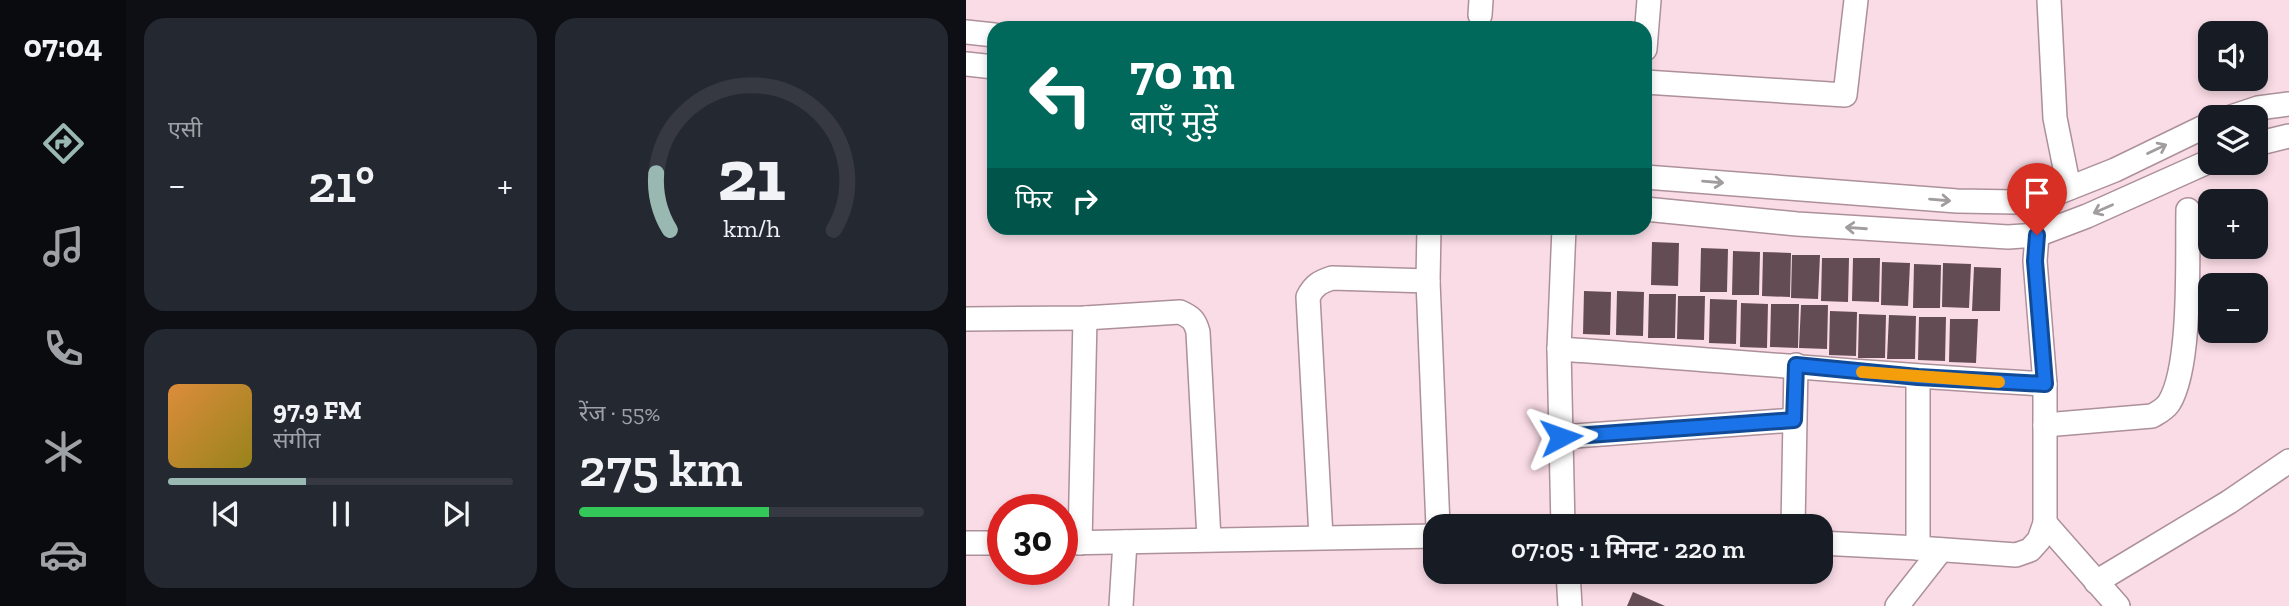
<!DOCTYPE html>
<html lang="hi">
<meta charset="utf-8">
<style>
:root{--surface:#171b24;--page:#242831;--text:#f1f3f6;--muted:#9ea1a6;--line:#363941;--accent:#99b8b2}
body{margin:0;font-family:"Zilla Slab","Noto Sans Devanagari",serif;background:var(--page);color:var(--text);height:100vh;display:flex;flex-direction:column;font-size:26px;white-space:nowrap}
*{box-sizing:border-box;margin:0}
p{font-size:23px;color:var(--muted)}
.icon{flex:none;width:38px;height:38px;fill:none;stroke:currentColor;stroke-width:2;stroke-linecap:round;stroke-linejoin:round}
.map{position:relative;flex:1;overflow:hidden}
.details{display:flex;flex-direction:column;gap:18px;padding:18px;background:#0d0f14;width:840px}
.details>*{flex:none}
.banner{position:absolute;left:21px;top:21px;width:665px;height:214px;border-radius:21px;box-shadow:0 4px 10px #0003;background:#00695c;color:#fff;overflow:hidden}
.controls{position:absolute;left:1232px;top:21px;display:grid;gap:14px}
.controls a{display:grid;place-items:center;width:70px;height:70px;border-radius:14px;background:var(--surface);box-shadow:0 4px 10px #0003;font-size:35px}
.speed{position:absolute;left:21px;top:494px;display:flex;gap:14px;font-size:35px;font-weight:700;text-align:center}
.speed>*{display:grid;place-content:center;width:91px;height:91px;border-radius:50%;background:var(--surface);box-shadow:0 4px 10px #0003;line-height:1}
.speed .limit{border:10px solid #d22;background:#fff;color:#111}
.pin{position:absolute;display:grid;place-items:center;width:60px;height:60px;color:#fff;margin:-72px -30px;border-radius:50% 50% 50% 0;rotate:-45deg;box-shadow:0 0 7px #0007}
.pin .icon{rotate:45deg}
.me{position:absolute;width:77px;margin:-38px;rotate:86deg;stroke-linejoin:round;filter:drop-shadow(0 0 5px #0008)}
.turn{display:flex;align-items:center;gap:24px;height:147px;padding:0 28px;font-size:32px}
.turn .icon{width:91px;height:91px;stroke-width:2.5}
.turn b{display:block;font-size:49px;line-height:60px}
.then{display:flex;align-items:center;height:66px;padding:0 28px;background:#0003;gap:14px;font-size:26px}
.big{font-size:52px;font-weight:600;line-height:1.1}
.details .widget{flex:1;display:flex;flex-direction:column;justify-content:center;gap:10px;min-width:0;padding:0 24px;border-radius:21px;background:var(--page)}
.details .dial{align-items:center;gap:0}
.dial svg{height:182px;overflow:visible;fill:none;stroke:var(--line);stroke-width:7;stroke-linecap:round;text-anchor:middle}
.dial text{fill:var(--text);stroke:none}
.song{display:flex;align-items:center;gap:21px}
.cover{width:84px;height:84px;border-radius:10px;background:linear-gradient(135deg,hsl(30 70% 55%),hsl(50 70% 35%))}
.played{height:7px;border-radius:4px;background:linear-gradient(90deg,var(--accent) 40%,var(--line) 40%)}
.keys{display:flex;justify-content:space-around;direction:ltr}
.heat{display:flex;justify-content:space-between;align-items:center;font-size:38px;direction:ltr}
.charge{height:10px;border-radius:5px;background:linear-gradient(90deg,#34c759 55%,var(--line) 0)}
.details .tiles{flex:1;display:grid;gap:18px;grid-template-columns:repeat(2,1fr)}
.trip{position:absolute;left:457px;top:514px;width:410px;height:70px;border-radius:21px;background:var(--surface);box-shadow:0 4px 10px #0003;font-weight:600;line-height:70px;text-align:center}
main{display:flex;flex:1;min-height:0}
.tabs{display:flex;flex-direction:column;width:126px;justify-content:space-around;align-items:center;background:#090b0e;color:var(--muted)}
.tabs .icon{width:49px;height:49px}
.tabs .active{color:var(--accent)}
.tabs b{font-size:32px;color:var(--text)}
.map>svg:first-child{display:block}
.building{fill:#644c55}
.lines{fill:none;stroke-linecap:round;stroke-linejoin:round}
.street-casing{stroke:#ac909a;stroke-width:26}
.street{stroke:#fff;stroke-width:23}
.oneway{stroke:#a19d9f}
.route-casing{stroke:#114b97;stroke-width:18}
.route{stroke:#1a73e8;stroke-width:12}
.slow{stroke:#f59e0b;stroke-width:12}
</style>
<main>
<nav class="tabs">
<b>07:04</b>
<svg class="icon active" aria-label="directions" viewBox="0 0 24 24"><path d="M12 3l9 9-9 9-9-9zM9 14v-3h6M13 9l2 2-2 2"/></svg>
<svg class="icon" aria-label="music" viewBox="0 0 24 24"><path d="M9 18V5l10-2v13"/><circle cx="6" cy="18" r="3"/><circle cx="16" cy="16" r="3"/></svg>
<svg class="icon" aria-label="phone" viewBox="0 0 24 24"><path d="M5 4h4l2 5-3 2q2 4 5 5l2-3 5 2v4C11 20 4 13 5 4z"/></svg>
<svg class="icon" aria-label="climate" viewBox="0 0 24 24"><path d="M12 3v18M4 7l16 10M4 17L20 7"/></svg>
<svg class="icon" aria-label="car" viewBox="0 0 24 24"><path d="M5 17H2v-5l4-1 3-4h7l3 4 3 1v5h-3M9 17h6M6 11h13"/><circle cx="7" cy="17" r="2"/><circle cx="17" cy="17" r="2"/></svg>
</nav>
<section class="details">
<div class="tiles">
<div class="widget"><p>एसी</p>
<div class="heat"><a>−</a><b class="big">21°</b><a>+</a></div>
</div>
<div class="widget dial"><svg viewBox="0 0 100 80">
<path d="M14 69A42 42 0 1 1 86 69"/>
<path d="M14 69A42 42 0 0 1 8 44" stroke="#99b8b2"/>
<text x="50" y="56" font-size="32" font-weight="700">21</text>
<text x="50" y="72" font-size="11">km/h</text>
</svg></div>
<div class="widget">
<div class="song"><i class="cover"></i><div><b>97.9 FM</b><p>संगीत</p></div></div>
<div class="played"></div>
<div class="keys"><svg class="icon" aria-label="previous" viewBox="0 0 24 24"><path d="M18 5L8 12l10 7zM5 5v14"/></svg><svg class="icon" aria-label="pause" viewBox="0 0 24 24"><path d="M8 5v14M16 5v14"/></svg><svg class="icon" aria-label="next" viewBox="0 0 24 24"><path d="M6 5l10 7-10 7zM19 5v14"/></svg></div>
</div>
<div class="widget"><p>रेंज · 55%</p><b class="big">275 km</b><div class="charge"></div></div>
</div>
</section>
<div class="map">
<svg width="1323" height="606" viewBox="0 0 1323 606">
<rect width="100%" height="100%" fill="#fadce6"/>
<g class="building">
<path d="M686,242L713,243L712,286L685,285Z"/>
<path d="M735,248L762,249L761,292H734Z"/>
<path d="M767,251L794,252L793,295H766Z"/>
<path d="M797,252L825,253L824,297L796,296Z"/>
<path d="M826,255H854L852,299L825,298Z"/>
<path d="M856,258H883L882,302L855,301Z"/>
<path d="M887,258H914L913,302L886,301Z"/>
<path d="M916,262L944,263L942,306L915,305Z"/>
<path d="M977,263L1005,264L1003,308L976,307Z"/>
<path d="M948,264L975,265L974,308H947Z"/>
<path d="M1008,267L1035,268L1034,311H1006Z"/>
<path d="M618,291L645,292L644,335L617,334Z"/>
<path d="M651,291L678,292L677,336L650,335Z"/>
<path d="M683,294H710L709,338H682Z"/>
<path d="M712,296H739L738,340L711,339Z"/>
<path d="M744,299L771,300L770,344L743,343Z"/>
<path d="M775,303L802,304L801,348L774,347Z"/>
<path d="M805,304H833L832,348L804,347Z"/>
<path d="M835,305H862L861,349L833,348Z"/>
<path d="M864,311L891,312L890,356L863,355Z"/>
<path d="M893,314L920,315L919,358H892Z"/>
<path d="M923,315L950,316L949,359H921Z"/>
<path d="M953,317H980L979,361L952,360Z"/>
<path d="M984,319H1012L1010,363L983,362Z"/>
<path d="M667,592L699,606H661Z"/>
</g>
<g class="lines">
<g class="street-casing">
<g id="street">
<path d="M1083,0L1089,118L1103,188"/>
<path d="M514,15L515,0"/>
<path d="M0,32L28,35"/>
<path d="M679,49L683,0"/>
<path d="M0,64L28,67"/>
<path d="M679,82L879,95L890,0"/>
<path d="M1265,117L1292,108L1323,104"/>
<path d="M1290,144L1323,136"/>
<path d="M679,177L991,201L1050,202L1081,197L1149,170L1244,124"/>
<path d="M679,209L831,224L1042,237L1071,235L1121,216L1244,161"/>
<path d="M463,228L462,281L472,527"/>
<path d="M0,319L119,318L214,312C225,317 229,320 232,332L243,539"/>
<path d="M593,349C755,360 917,375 1079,384"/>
<path d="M1079,425L1186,416C1193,412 1198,410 1203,403C1226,366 1221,257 1222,210"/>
<path d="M595,437L828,420"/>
<path d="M1079,523L1152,606"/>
<path d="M597,527L593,349L598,228"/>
<path d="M827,527L830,365"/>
<path d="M355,537L342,297C348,285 354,282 366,278L462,281"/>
<path d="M0,543H37"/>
<path d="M96,543L469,536"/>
<path d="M114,543L119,318"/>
<path d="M854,543L952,548L1050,555L1064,550L1073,540L1079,523V384L1069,261L1071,235"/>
<path d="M952,548V377"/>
<path d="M602,572L604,606"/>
<path d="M1130,582L1263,502L1323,461"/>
<path d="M155,606L159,542"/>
<path d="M931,606L975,550"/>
</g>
</g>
<use href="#street" class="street"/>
</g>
<defs><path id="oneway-shaft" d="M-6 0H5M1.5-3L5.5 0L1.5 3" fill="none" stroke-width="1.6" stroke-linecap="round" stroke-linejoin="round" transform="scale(1.75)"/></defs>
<g class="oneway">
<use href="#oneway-shaft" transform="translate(1191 149) rotate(-26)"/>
<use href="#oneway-shaft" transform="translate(747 182) rotate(5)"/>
<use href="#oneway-shaft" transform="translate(974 200) rotate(5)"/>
<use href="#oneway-shaft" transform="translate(1137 209) rotate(156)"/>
<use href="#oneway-shaft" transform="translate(890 228) rotate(-176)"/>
</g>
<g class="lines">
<g class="route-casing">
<path id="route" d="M595,437L828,420L830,365L952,377L1079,384L1069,261L1071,235"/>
</g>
<use href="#route" class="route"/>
<path class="slow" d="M896,372L1033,382"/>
</g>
</svg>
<div class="controls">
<a><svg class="icon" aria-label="sound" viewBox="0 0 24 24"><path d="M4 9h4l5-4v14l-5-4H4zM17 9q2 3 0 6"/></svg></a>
<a><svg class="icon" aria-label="layers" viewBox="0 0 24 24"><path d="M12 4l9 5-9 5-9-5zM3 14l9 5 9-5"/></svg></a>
<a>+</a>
<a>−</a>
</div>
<div class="speed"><div class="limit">30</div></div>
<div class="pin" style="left:1071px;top:235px;background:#d93025"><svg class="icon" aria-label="arrive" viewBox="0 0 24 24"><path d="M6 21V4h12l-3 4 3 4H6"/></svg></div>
<svg class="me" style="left:595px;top:437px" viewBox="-20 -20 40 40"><path d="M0-17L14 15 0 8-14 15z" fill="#1a73e8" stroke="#fff" stroke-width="4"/></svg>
<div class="trip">07:05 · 1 मिनट · 220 m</div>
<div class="banner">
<div class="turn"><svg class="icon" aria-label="left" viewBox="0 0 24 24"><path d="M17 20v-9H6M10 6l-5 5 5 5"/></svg><div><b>70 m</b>बाएँ मुड़ें</div></div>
<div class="then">फिर<svg class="icon" aria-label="right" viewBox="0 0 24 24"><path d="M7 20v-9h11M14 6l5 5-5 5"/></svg></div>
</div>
</div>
</main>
